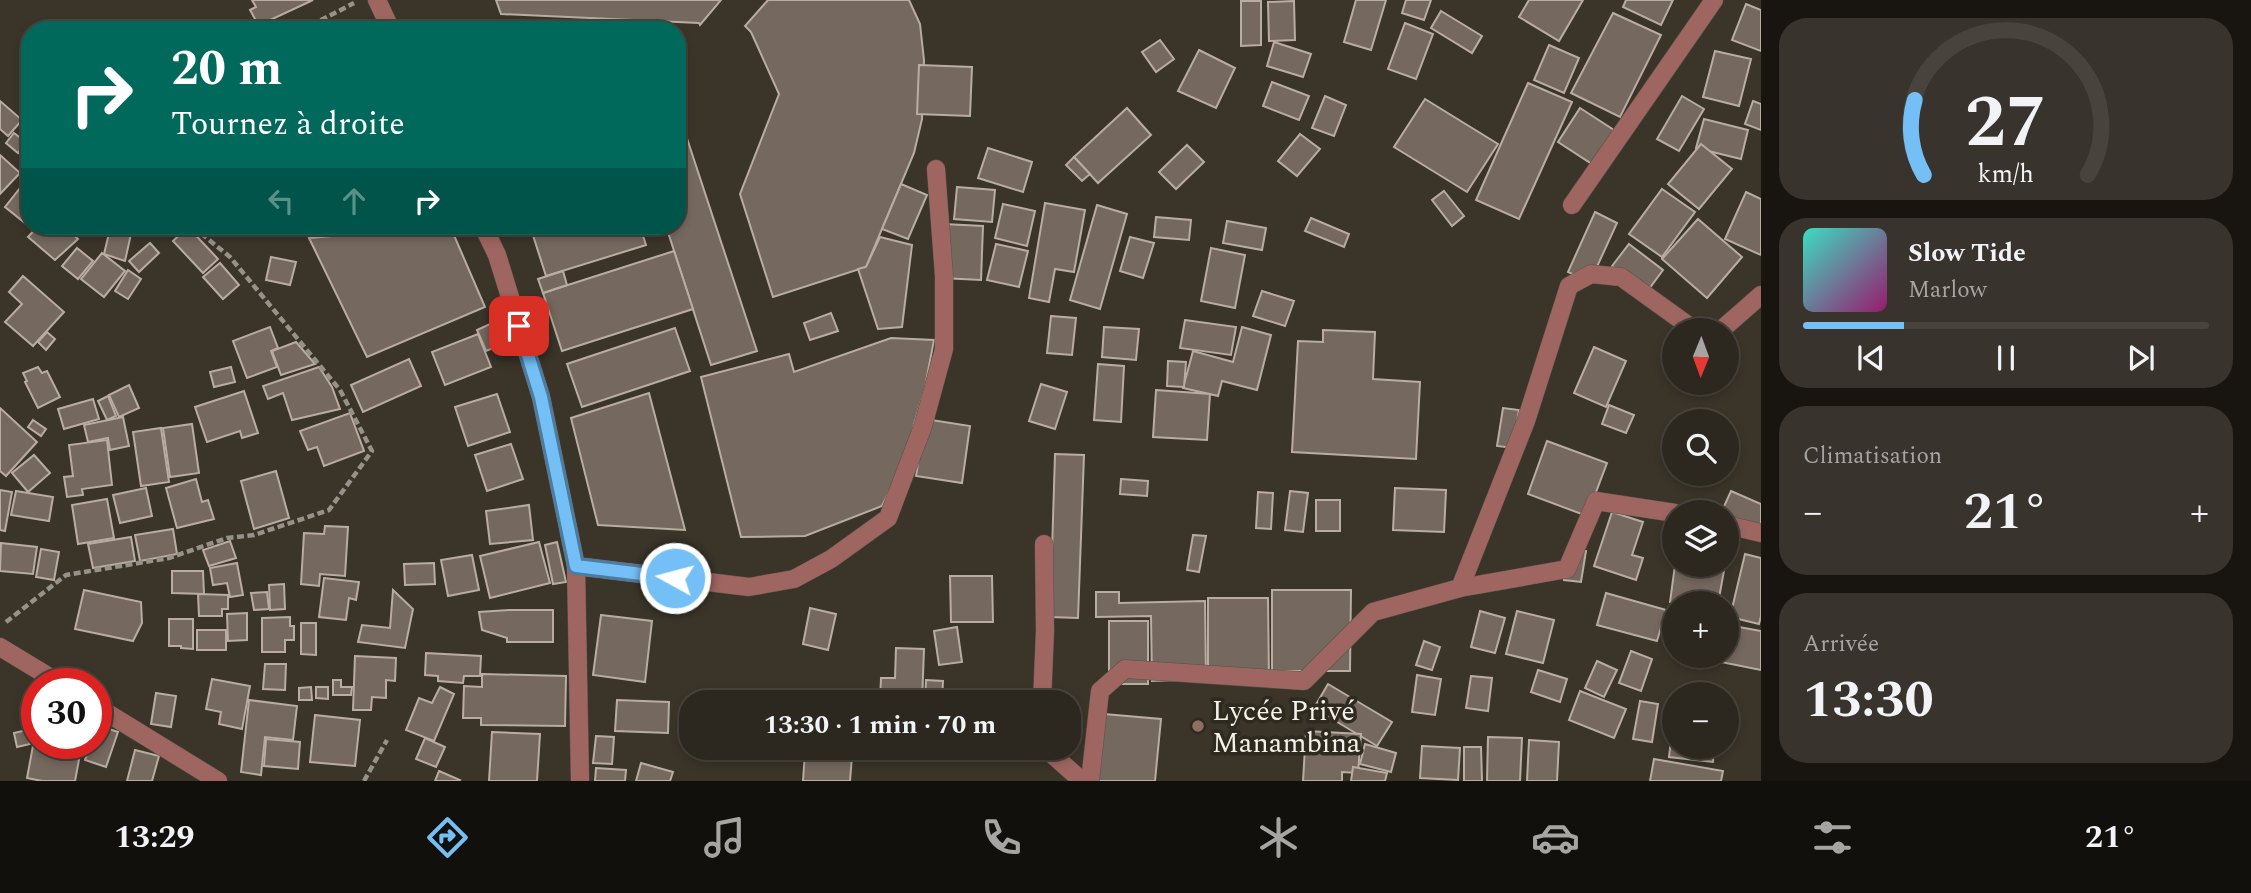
<!DOCTYPE html>
<html lang="fr">
<meta charset="utf-8">
<style>
:root{--surface:#2c271f;--page:#38332c;--text:#f1f3f6;--muted:#a6a5a4;--line:#48443d;--accent:#74c0f6}
body{margin:0;font-family:Spectral,serif;background:var(--page);color:var(--text);height:100vh;display:flex;flex-direction:column;font-size:26px;white-space:nowrap}
*{box-sizing:border-box;margin:0}
p{font-size:23px;color:var(--muted)}
.icon{flex:none;width:38px;height:38px;fill:none;stroke:currentColor;stroke-width:2;stroke-linecap:round;stroke-linejoin:round}
.map{position:relative;flex:1;overflow:hidden}
.drawer{display:flex;flex-direction:column;gap:18px;padding:18px;background:#181511;width:490px}
.drawer>*{flex:none}
.hud{position:absolute;left:21px;top:21px;width:665px;height:214px;border-radius:28px;box-shadow:0 4px 10px #0003,0 0 0 2px var(--line);background:#00695c;color:#fff;overflow:hidden}
.needle{width:46px;rotate:181deg}
.controls{position:absolute;left:1662px;top:318px;display:grid;gap:14px}
.controls a{display:grid;place-items:center;width:77px;height:77px;border-radius:50%;background:var(--surface);box-shadow:0 4px 10px #0003,0 0 0 2px var(--line);font-size:35px}
.speed{position:absolute;left:21px;top:668px;display:flex;gap:14px;font-size:35px;font-weight:700;text-align:center}
.speed>*{display:grid;place-content:center;width:91px;height:91px;border-radius:50%;background:var(--surface);box-shadow:0 4px 10px #0003,0 0 0 2px var(--line);line-height:1}
.speed .limit{border:10px solid #d22;background:#fff;color:#111}
.pin{position:absolute;display:grid;place-items:center;width:60px;height:60px;color:#fff;margin:-30px;border-radius:14px;box-shadow:0 4px 10px #0006}
.me{position:absolute;width:77px;margin:-38px;rotate:277deg;stroke-linejoin:round;filter:drop-shadow(0 0 5px #0008)}
.turn{display:flex;align-items:center;gap:24px;height:147px;padding:0 35px;font-size:32px}
.turn .icon{width:91px;height:91px;stroke-width:2.5}
.turn b{display:block;font-size:49px;line-height:60px}
.lanes{display:flex;align-items:center;height:66px;padding:0 35px;background:#0003;justify-content:center;gap:35px;direction:ltr}
.lanes .off{opacity:.35}
.big{font-size:52px;font-weight:700;line-height:1.1}
.drawer .card{flex:1;display:flex;flex-direction:column;justify-content:center;gap:10px;min-width:0;padding:0 24px;border-radius:28px;background:var(--page)}
.drawer .dial{align-items:center;gap:0}
.dial svg{height:182px;overflow:visible;fill:none;stroke:var(--line);stroke-width:7;stroke-linecap:round;text-anchor:middle}
.dial text{fill:var(--text);stroke:none}
.song{display:flex;align-items:center;gap:21px}
.cover{width:84px;height:84px;border-radius:10px;background:linear-gradient(135deg,hsl(170 70% 55%),hsl(320 70% 35%))}
.played{height:7px;border-radius:4px;background:linear-gradient(90deg,var(--accent) 25%,var(--line) 25%)}
.keys{display:flex;justify-content:space-around;direction:ltr}
.heat{display:flex;justify-content:space-between;align-items:center;font-size:38px;direction:ltr}
.trip{position:absolute;left:679px;top:690px;width:402px;height:70px;border-radius:28px;background:var(--surface);box-shadow:0 4px 10px #0003,0 0 0 2px var(--line);font-weight:700;line-height:70px;text-align:center}
.tabs{display:flex;height:112px;justify-content:space-around;align-items:center;background:#12100c;color:var(--muted)}
.tabs .icon{width:49px;height:49px}
.tabs .on{color:var(--accent)}
.tabs b{font-size:32px;color:var(--text)}
main{display:flex;flex:1;min-height:0}
.map>svg:first-child{display:block}
.building{fill:#74685f;stroke:#b9ada2;stroke-width:2}
.lines{fill:none;stroke-linecap:round;stroke-linejoin:round}
.minor-casing{stroke:#585248;stroke-width:19}
.path{stroke:#979289;stroke-width:4.5;stroke-dasharray:7 3.5;stroke-linecap:butt}
.minor{stroke:#9f6560;stroke-width:18}
.route-casing{stroke:#4b7da0;stroke-width:18}
.route{stroke:#74c0f6;stroke-width:12}
.education-dot{fill:#8d6e63;stroke:#2f2a1f;stroke-width:2.5}
.labels{text-anchor:middle;stroke-width:7;stroke-linejoin:round;paint-order:stroke}
.poi-label{font-size:28px;fill:#f6f2eb;stroke:#2f2a1f;text-anchor:start}
</style>
<main>
<div class="map">
<svg width="1761" height="781" viewBox="0 0 1761 781">
<rect width="100%" height="100%" fill="#3a3429"/>
<g class="building">
<path d="M252,0H313L270,20L271,23L260,28L250,10L256,7Z"/>
<path d="M496,0H721L700,25L699,23L501,14Z"/>
<path d="M768,0H909L920,24L924,60L922,119L914,153L866,267L773,297L740,194L779,94L751,32L745,26Z"/>
<path d="M1356,0H1386L1371,50L1344,42Z"/>
<path d="M1406,0H1431L1424,20L1402,13Z"/>
<path d="M1529,0H1583L1559,41L1519,17Z"/>
<path d="M1626,0H1673L1661,25L1623,7Z"/>
<path d="M1241,1H1261V45L1241,46Z"/>
<path d="M1294,1L1295,40L1269,41L1268,2Z"/>
<path d="M1746,4L1761,10V51L1732,40Z"/>
<path d="M1441,11L1482,36L1472,53L1431,28Z"/>
<path d="M1613,13L1661,35L1620,117L1571,93Z"/>
<path d="M1405,23L1433,34L1416,79L1388,69Z"/>
<path d="M1160,40L1174,59L1156,72L1142,52Z"/>
<path d="M1274,42L1311,54L1303,77L1267,66Z"/>
<path d="M1549,45L1579,58L1564,93L1534,80Z"/>
<path d="M1199,50L1235,68L1216,108L1178,91Z"/>
<path d="M1715,51L1751,59L1739,106L1703,97Z"/>
<path d="M919,65L972,67L970,116L917,114Z"/>
<path d="M1272,82L1309,96L1299,120L1263,106Z"/>
<path d="M1528,83L1572,102L1519,219L1476,200Z"/>
<path d="M1325,96L1346,105L1334,136L1312,128Z"/>
<path d="M1682,96L1704,109L1679,151L1657,139Z"/>
<path d="M1425,99L1498,144L1467,192L1394,147Z"/>
<path d="M0,101L22,120L8,136L0,129Z"/>
<path d="M1753,101L1761,104V130L1745,124Z"/>
<path d="M677,108L757,351L711,365L666,226H677Z"/>
<path d="M1127,108L1151,135L1098,183L1074,157Z"/>
<path d="M1580,108L1614,130L1592,164L1558,142Z"/>
<path d="M1704,119L1748,130L1741,159L1696,148Z"/>
<path d="M14,133L27,143L18,153L6,143Z"/>
<path d="M1300,134L1320,149L1297,176L1278,161Z"/>
<path d="M1701,144L1732,169L1699,209L1668,184Z"/>
<path d="M1187,145L1204,162L1176,189L1159,172Z"/>
<path d="M988,148L1032,162L1023,192L978,178Z"/>
<path d="M0,155L20,173L0,194Z"/>
<path d="M1074,157L1090,174L1082,181L1066,165Z"/>
<path d="M28,178L30,217L25,223L5,207Z"/>
<path d="M901,184L927,195L908,239L882,229Z"/>
<path d="M957,187L995,190L992,222L954,219Z"/>
<path d="M1662,189L1695,212L1662,257L1629,234Z"/>
<path d="M1444,191L1464,216L1452,226L1432,200Z"/>
<path d="M1746,192L1761,199V255L1725,239Z"/>
<path d="M1045,203L1085,210L1074,272L1055,269L1049,302L1029,298Z"/>
<path d="M1003,204L1035,211L1027,246L995,238Z"/>
<path d="M1097,205L1127,214L1100,309L1070,300Z"/>
<path d="M1595,212L1617,223L1590,282L1568,272Z"/>
<path d="M1156,217L1191,220L1189,240L1154,237Z"/>
<path d="M1311,218L1349,234L1344,247L1305,231Z"/>
<path d="M1698,219L1742,257L1707,298L1662,259Z"/>
<path d="M1227,221L1266,228L1262,250L1223,243Z"/>
<path d="M944,224L983,226L981,280L941,278Z"/>
<path d="M38,226H63L78,239L55,260L28,237Z"/>
<path d="M450,226L485,307L367,357L309,238Z"/>
<path d="M530,226H640L646,245L546,276Z"/>
<path d="M188,227L218,259L203,273L173,241Z"/>
<path d="M110,229L131,234L125,261L104,254Z"/>
<path d="M880,237L912,245L902,327L878,329L858,269L866,267Z"/>
<path d="M1130,237L1154,243L1143,278L1120,271Z"/>
<path d="M150,243L159,253L139,272L129,261Z"/>
<path d="M996,244L1028,251L1019,287L987,280Z"/>
<path d="M1629,244L1663,270L1646,293L1612,266Z"/>
<path d="M77,248L93,261L78,279L62,266Z"/>
<path d="M1211,248L1245,255L1235,308L1201,301Z"/>
<path d="M674,251L693,309L562,351L543,293Z"/>
<path d="M102,253L125,271L104,297L81,279Z"/>
<path d="M271,257L296,262L290,285L266,280Z"/>
<path d="M220,263L239,285L223,299L203,277Z"/>
<path d="M128,270L141,279L128,299L115,291Z"/>
<path d="M563,271L567,285L543,293L538,279Z"/>
<path d="M23,276L64,312L33,346L5,322L22,304L9,292Z"/>
<path d="M1262,291L1294,301L1285,326L1253,316Z"/>
<path d="M831,313L838,331L810,340L804,323Z"/>
<path d="M1051,316L1076,318L1072,355L1047,353Z"/>
<path d="M501,319L511,341L486,351L477,330Z"/>
<path d="M1185,320L1236,327L1231,355L1180,348Z"/>
<path d="M270,327L278,348L271,351L277,367L247,378L233,341Z"/>
<path d="M1104,327L1139,329L1136,360L1102,357Z"/>
<path d="M1242,327L1271,335L1257,390L1222,381L1218,396L1183,388L1193,351L1233,362Z"/>
<path d="M675,328L690,371L582,407L567,364Z"/>
<path d="M1323,330L1375,332L1373,379L1420,382L1416,459L1292,452L1298,341L1323,342Z"/>
<path d="M47,332L55,339L46,350L38,342Z"/>
<path d="M478,334L491,367L445,385L432,352Z"/>
<path d="M891,338L934,340L925,387L902,466L882,506L805,536L741,537L701,377L789,354L794,372Z"/>
<path d="M296,342L315,364L281,375L272,351Z"/>
<path d="M1594,347L1626,361L1606,407L1574,393Z"/>
<path d="M409,359L421,386L363,412L351,385Z"/>
<path d="M1168,361L1186,362L1184,387L1167,386Z"/>
<path d="M1098,364L1124,366L1121,422L1094,420Z"/>
<path d="M38,367L42,373L47,371L60,397L38,408L25,382L27,381L23,373Z"/>
<path d="M231,367L235,382L214,387L210,372Z"/>
<path d="M319,367L332,387L340,409L292,420L283,393L268,399L263,386Z"/>
<path d="M1041,384L1067,392L1055,429L1029,421Z"/>
<path d="M129,385L139,408L119,417L109,395Z"/>
<path d="M1156,390L1210,394L1207,440L1153,437Z"/>
<path d="M244,391L258,433L242,438L240,431L207,442L195,407Z"/>
<path d="M649,393L685,530L598,525L571,418Z"/>
<path d="M497,394L510,432L468,446L455,407Z"/>
<path d="M108,396L116,416L107,420L98,401Z"/>
<path d="M93,399L99,419L64,429L58,409Z"/>
<path d="M1609,405L1634,415L1626,433L1602,424Z"/>
<path d="M0,408L37,442L6,476L0,471Z"/>
<path d="M1503,408L1519,410L1513,448L1497,446Z"/>
<path d="M350,413L364,451L324,466L317,447L308,450L300,431Z"/>
<path d="M123,417L129,446L110,450L108,438L88,442L84,425Z"/>
<path d="M925,419L970,426L962,483L916,476Z"/>
<path d="M33,420L46,429L41,436L28,427Z"/>
<path d="M192,424L199,473L170,477L163,428Z"/>
<path d="M161,428L169,482L141,486L133,432Z"/>
<path d="M107,440L112,485L82,489L83,495L67,497L64,477L73,476L69,445Z"/>
<path d="M1547,441L1607,463L1587,516L1528,494Z"/>
<path d="M511,444L523,479L487,491L475,455Z"/>
<path d="M1055,454L1084,455L1078,618L1050,617Z"/>
<path d="M34,455L50,473L28,492L12,473Z"/>
<path d="M276,471L289,518L254,529L241,481Z"/>
<path d="M196,479L202,502L208,500L214,519L177,528L166,488Z"/>
<path d="M1121,479L1148,481L1147,496L1120,494Z"/>
<path d="M146,488L152,516L120,523L113,495Z"/>
<path d="M1395,488L1446,490L1444,532L1393,530Z"/>
<path d="M0,490L12,492L5,531L0,530Z"/>
<path d="M16,491L53,497L49,521L11,515Z"/>
<path d="M1290,491L1308,493L1303,532L1285,530Z"/>
<path d="M1731,491L1761,504V540L1727,525V513H1721Z"/>
<path d="M1258,492L1273,493L1271,529L1256,528Z"/>
<path d="M107,499L114,538L78,544L72,505Z"/>
<rect x="1316" y="500" width="24" height="31"/>
<path d="M529,505L533,540L490,544L486,511Z"/>
<path d="M1612,512L1643,522L1632,555L1643,558L1636,580L1594,566Z"/>
<path d="M325,526L348,527L345,576L320,574L319,586L301,584L304,533L324,534Z"/>
<path d="M173,529L177,554L140,561L135,535Z"/>
<path d="M1193,535L1206,536L1199,572L1187,570Z"/>
<path d="M131,537L135,561L93,568L88,544Z"/>
<path d="M230,541L236,558L209,566L203,550Z"/>
<path d="M539,542L550,583L490,598L480,556Z"/>
<path d="M557,542L566,582L553,584L545,545Z"/>
<path d="M1,543L37,547L33,574L0,571Z"/>
<path d="M1567,548L1586,551L1581,582L1564,580Z"/>
<path d="M41,549L59,552L54,580L36,577Z"/>
<path d="M1745,554L1761,558V616L1759,624L1730,617Z"/>
<path d="M472,555L479,590L448,596L441,560Z"/>
<path d="M237,563L243,595L230,597L227,583L213,585L210,568Z"/>
<path d="M434,563L435,584L405,585L404,564Z"/>
<path d="M1675,565H1725L1718,604L1670,602Z"/>
<path d="M172,571H203L204,594L172,593Z"/>
<path d="M950,576H992L993,622H951Z"/>
<path d="M324,578L359,582L356,600L349,598L346,620L319,617Z"/>
<path d="M284,584L285,609L270,610L269,585Z"/>
<path d="M84,590L141,602L142,623L133,641L75,629Z"/>
<path d="M393,590L413,609L405,648L358,642L362,625L390,628Z"/>
<path d="M1272,590H1351L1350,671H1272Z"/>
<path d="M267,592L269,609L254,610L251,593Z"/>
<path d="M1096,592H1119V603L1205,601L1206,679L1152,681L1151,616L1096,617Z"/>
<path d="M1606,593L1666,610L1657,641L1597,625Z"/>
<path d="M198,594L228,595V609H222V616H199Z"/>
<path d="M1208,598H1268L1269,680L1208,681Z"/>
<path d="M810,608L836,614L828,650L803,644Z"/>
<path d="M509,610H553V642H507V638L482,630L479,612Z"/>
<path d="M1480,611L1505,618L1495,653L1471,647Z"/>
<path d="M1517,611L1554,620L1543,663L1506,654Z"/>
<path d="M247,613V640L228,641L227,614Z"/>
<path d="M601,615L652,621L645,682L593,675Z"/>
<path d="M290,617V626H294V640H285V652H262V618Z"/>
<path d="M169,619H193V649L181,648V646H169Z"/>
<rect x="1109" y="621" width="39" height="63"/>
<path d="M301,623H316V655L301,654Z"/>
<path d="M1728,625L1761,631V670L1721,662L1722,656H1727Z"/>
<path d="M957,627L962,662L939,665L934,631Z"/>
<rect x="197" y="630" width="29" height="20"/>
<path d="M1424,641L1440,647L1432,670L1416,665Z"/>
<path d="M896,648L924,649L922,702H880L881,678H895Z"/>
<path d="M1631,651L1652,659L1641,691L1619,683Z"/>
<path d="M426,653L481,656L480,676H464L463,683L438,681V676L425,675Z"/>
<path d="M355,656L396,658L395,681L386,680V698L372,697L371,710H353Z"/>
<path d="M1597,661L1617,670L1604,697L1585,688Z"/>
<path d="M265,664H286L285,690L263,689Z"/>
<path d="M1538,670L1567,679L1560,702L1531,692Z"/>
<path d="M482,674L566,676L565,726L481,725V718H463L464,686L482,687Z"/>
<path d="M1417,675L1441,679L1435,715L1412,712Z"/>
<path d="M1471,676L1492,678L1488,711L1466,708Z"/>
<path d="M212,679L250,686L242,729L219,724L221,712L206,709Z"/>
<path d="M333,680H341V687H352L351,695H333Z"/>
<path d="M926,680L943,681L942,702H925Z"/>
<path d="M1328,684L1392,722L1377,746L1314,708Z"/>
<path d="M311,687L312,700H299V688Z"/>
<path d="M316,687H328V699L316,698Z"/>
<path d="M440,687L454,694L434,741L406,730L419,698L432,703Z"/>
<path d="M1580,691L1626,709L1614,738L1569,720Z"/>
<path d="M156,693L176,696L171,727L151,724Z"/>
<path d="M249,700L297,706L293,740L265,737L261,775L241,772Z"/>
<path d="M617,700L669,702L668,733L615,731Z"/>
<path d="M1640,701L1658,704L1652,742L1633,739Z"/>
<path d="M1104,714L1161,719L1155,781H1097Z"/>
<path d="M315,715L360,720L355,766L310,762Z"/>
<path d="M1673,722L1675,747H1714L1713,762L1669,757Z"/>
<path d="M97,725L118,732L106,767L85,760L91,744H96Z"/>
<path d="M27,730L30,744L17,747L14,733Z"/>
<path d="M1306,731L1361,734L1358,773L1342,772V781H1303Z"/>
<path d="M492,732L540,734L537,781H489Z"/>
<path d="M35,735L37,744H82L75,781H42L27,778Z"/>
<path d="M596,736L614,737L612,764L593,763Z"/>
<path d="M1488,737L1522,738L1520,781H1487Z"/>
<path d="M425,738L445,747L436,767L416,759Z"/>
<path d="M266,739L300,742L298,769L264,766Z"/>
<path d="M1529,740L1559,742L1557,781H1527Z"/>
<path d="M1365,744L1396,753L1391,772L1360,764Z"/>
<path d="M1422,746L1460,748L1458,780L1420,778Z"/>
<path d="M1464,747H1481L1482,781H1464Z"/>
<path d="M135,750L159,756L152,781H127Z"/>
<path d="M805,752L852,756L850,781H803Z"/>
<path d="M1654,759L1723,771L1721,781H1650Z"/>
<path d="M641,763L673,772L670,781H636Z"/>
<path d="M1353,767L1387,773L1385,781H1351Z"/>
<path d="M596,768L626,770L625,781H595Z"/>
<path d="M439,771L460,780L459,781H435Z"/>
</g>
<g class="lines">
<g class="minor-casing">
<g id="minor">
<path d="M377,0L391,30"/>
<path d="M1572,205L1714,0"/>
<path d="M483,226L497,255L541,397L576,566L580,781"/>
<path d="M1720,331L1761,295"/>
<path d="M1727,525L1761,533"/>
<path d="M576,566L749,587L794,579L831,559L888,518L923,426L944,349V276L936,169"/>
<path d="M1460,588L1567,569L1596,501L1675,513"/>
<path d="M0,647L61,684"/>
<path d="M1042,702L1045,631L1044,544"/>
<path d="M96,706L218,781"/>
<path d="M1044,747L1082,781"/>
<path d="M1090,781L1100,691L1125,669L1304,681L1373,612L1460,588L1526,421L1569,286L1591,274L1621,277L1696,331"/>
</g>
</g>
<g class="path">
<path d="M302,30L354,3"/>
<path d="M6,622L66,575L169,558L227,538L254,535L329,510L372,451L340,390L230,257L192,226"/>
<path d="M364,781L387,740"/>
</g>
<use href="#minor" class="minor"/>
</g>
<g class="lines">
<g class="route-casing">
<path id="route" d="M519,326L541,397L576,566L675,578"/>
</g>
<use href="#route" class="route"/>
</g>
<circle class="education-dot" cx="1198" cy="726" r="7"/>
<g class="labels">
<g class="poi-label">
<text x="1212" y="720">Lycée Privé<tspan x="1212" dy="32">Manambina</tspan></text>
</g>
</g>
</svg>
<div class="controls">
<a><svg class="needle" viewBox="-14 -14 28 28"><path d="M0-13l5 13h-10z" fill="#e53935"/><path d="M0 13l5-13h-10z" fill="#a6a5a4"/></svg></a>
<a><svg class="icon" aria-label="search" viewBox="0 0 24 24"><circle cx="10" cy="10" r="6"/><path d="M15 15l6 6"/></svg></a>
<a><svg class="icon" aria-label="layers" viewBox="0 0 24 24"><path d="M12 4l9 5-9 5-9-5zM3 14l9 5 9-5"/></svg></a>
<a>+</a>
<a>−</a>
</div>
<div class="speed"><div class="limit">30</div></div>
<div class="pin" style="left:519px;top:326px;background:#d93025"><svg class="icon" aria-label="arrive" viewBox="0 0 24 24"><path d="M6 21V4h12l-3 4 3 4H6"/></svg></div>
<svg class="me" style="left:675px;top:578px" viewBox="-20 -20 40 40"><circle r="17" fill="#74c0f6" stroke="#fff" stroke-width="3"/><path d="M0-11L8 9 0 5-8 9z" fill="#fff"/></svg>
<div class="trip">13:30 · 1 min · 70 m</div>
<div class="hud">
<div class="turn"><svg class="icon" aria-label="right" viewBox="0 0 24 24"><path d="M7 20v-9h11M14 6l5 5-5 5"/></svg><div><b>20 m</b>Tournez à droite</div></div>
<div class="lanes"><svg class="icon off" aria-label="left" viewBox="0 0 24 24"><path d="M17 20v-9H6M10 6l-5 5 5 5"/></svg><svg class="icon off" aria-label="ahead" viewBox="0 0 24 24"><path d="M12 20V5M6 11l6-6 6 6"/></svg><svg class="icon" aria-label="right" viewBox="0 0 24 24"><path d="M7 20v-9h11M14 6l5 5-5 5"/></svg></div>
</div>
</div>
<section class="drawer">
<div class="card dial"><svg viewBox="0 0 100 80">
<path d="M14 69A42 42 0 1 1 86 69"/>
<path d="M14 69A42 42 0 0 1 10 36" stroke="#74c0f6"/>
<text x="50" y="56" font-size="32" font-weight="700">27</text>
<text x="50" y="72" font-size="11">km/h</text>
</svg></div>
<div class="card">
<div class="song"><i class="cover"></i><div><b>Slow Tide</b><p>Marlow</p></div></div>
<div class="played"></div>
<div class="keys"><svg class="icon" aria-label="previous" viewBox="0 0 24 24"><path d="M18 5L8 12l10 7zM5 5v14"/></svg><svg class="icon" aria-label="pause" viewBox="0 0 24 24"><path d="M8 5v14M16 5v14"/></svg><svg class="icon" aria-label="next" viewBox="0 0 24 24"><path d="M6 5l10 7-10 7zM19 5v14"/></svg></div>
</div>
<div class="card"><p>Climatisation</p>
<div class="heat"><a>−</a><b class="big">21°</b><a>+</a></div>
</div>
<div class="card"><p>Arrivée</p><b class="big">13:30</b></div>
</section>
</main>
<nav class="tabs">
<b>13:29</b>
<svg class="icon on" aria-label="directions" viewBox="0 0 24 24"><path d="M12 3l9 9-9 9-9-9zM9 14v-3h6M13 9l2 2-2 2"/></svg>
<svg class="icon" aria-label="music" viewBox="0 0 24 24"><path d="M9 18V5l10-2v13"/><circle cx="6" cy="18" r="3"/><circle cx="16" cy="16" r="3"/></svg>
<svg class="icon" aria-label="phone" viewBox="0 0 24 24"><path d="M5 4h4l2 5-3 2q2 4 5 5l2-3 5 2v4C11 20 4 13 5 4z"/></svg>
<svg class="icon" aria-label="climate" viewBox="0 0 24 24"><path d="M12 3v18M4 7l16 10M4 17L20 7"/></svg>
<svg class="icon" aria-label="car" viewBox="0 0 24 24"><path d="M5 17H2v-5l4-1 3-4h7l3 4 3 1v5h-3M9 17h6M6 11h13"/><circle cx="7" cy="17" r="2"/><circle cx="17" cy="17" r="2"/></svg>
<svg class="icon" aria-label="filters" viewBox="0 0 24 24"><path d="M4 7h16M4 17h16"/><circle cx="9" cy="7" r="2"/><circle cx="15" cy="17" r="2"/></svg>
<b>21°</b>
</nav>
